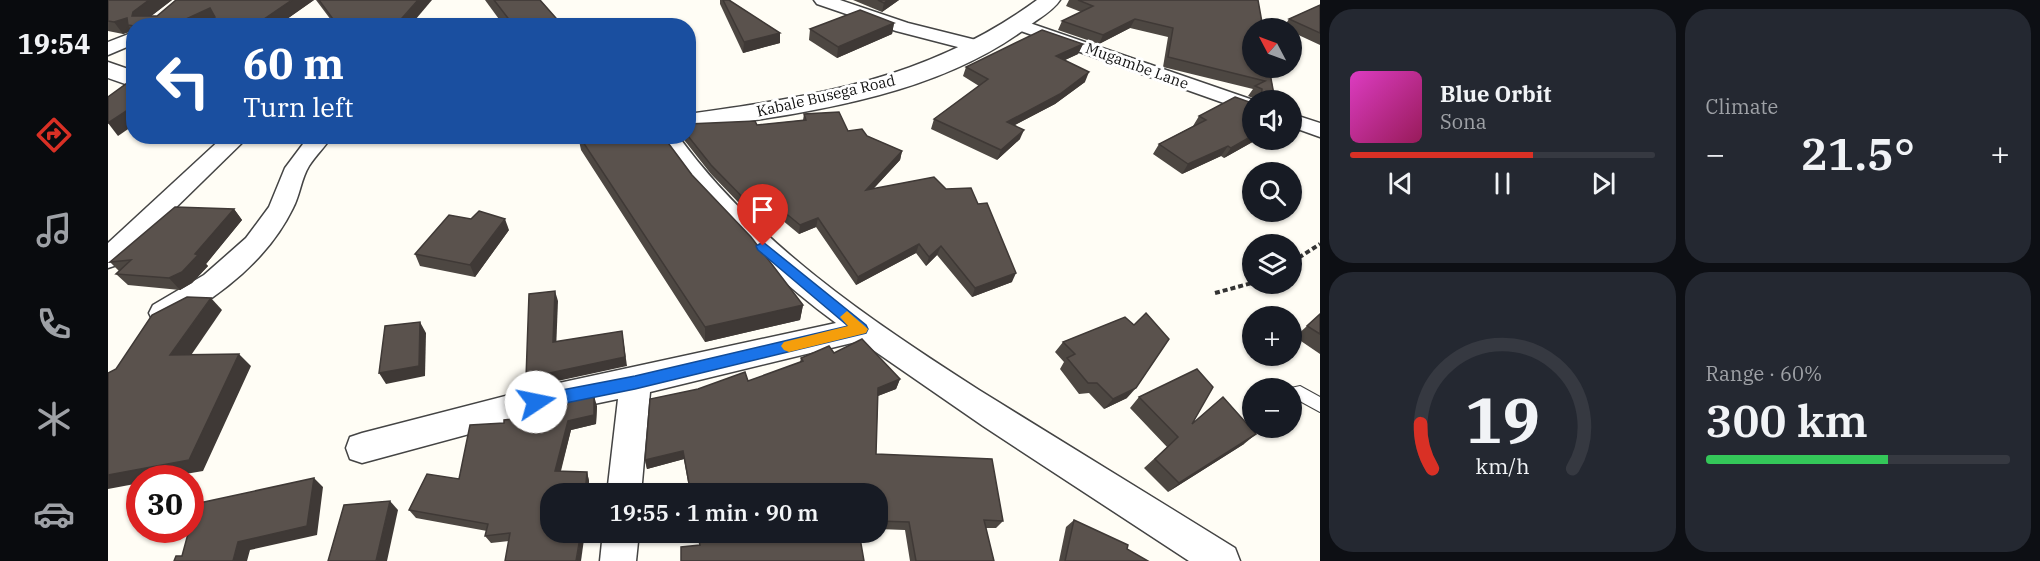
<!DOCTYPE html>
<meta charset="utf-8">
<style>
:root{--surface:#171b24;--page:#242831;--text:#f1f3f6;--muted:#9ea1a6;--line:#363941;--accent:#d93025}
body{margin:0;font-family:"IBM Plex Serif",serif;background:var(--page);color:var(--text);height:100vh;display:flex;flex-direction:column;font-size:22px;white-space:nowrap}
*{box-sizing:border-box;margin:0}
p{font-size:20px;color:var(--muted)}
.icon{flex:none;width:33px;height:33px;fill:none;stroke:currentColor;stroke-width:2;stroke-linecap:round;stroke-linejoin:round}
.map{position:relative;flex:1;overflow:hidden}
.sheet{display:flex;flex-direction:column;gap:9px;padding:9px;background:#0d0f14;width:720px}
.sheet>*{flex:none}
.guide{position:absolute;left:18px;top:18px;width:570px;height:126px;border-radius:24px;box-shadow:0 2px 4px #0004;background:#1a4fa0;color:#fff;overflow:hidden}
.needle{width:39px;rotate:311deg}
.fabs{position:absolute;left:1134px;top:18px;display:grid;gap:12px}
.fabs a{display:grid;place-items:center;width:60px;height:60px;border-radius:50%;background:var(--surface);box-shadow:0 2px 4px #0004;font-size:30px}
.speed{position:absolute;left:18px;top:465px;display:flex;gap:12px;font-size:30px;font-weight:700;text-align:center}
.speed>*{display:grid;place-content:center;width:78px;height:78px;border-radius:50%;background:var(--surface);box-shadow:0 2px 4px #0004;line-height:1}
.speed .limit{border:9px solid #d22;background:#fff;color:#111}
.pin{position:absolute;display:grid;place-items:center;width:51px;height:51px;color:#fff;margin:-62px -26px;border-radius:50% 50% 50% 0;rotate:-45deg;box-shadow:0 0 6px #0007}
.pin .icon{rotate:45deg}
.me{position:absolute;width:66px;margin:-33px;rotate:79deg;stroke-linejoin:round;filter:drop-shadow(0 0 4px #0008)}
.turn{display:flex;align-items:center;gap:21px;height:126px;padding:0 18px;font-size:27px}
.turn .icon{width:78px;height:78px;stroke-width:2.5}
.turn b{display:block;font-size:42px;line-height:51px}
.big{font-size:45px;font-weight:600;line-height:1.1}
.sheet .tile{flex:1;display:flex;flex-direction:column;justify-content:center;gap:9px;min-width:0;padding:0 21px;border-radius:24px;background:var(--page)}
.sheet .dial{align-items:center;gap:0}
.dial svg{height:156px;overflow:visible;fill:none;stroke:var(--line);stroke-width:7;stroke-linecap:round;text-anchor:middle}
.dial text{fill:var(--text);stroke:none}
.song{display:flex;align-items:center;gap:18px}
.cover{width:72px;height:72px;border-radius:9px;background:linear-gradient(135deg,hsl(310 70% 55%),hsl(330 70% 35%))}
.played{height:6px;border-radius:3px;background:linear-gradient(90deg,var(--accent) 60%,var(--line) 60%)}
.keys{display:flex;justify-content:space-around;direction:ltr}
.heat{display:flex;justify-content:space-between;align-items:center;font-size:33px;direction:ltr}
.charge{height:9px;border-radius:4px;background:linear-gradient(90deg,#34c759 60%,var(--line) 0)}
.sheet .tiles{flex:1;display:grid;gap:9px;grid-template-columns:repeat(2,1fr)}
.trip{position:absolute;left:432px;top:483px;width:348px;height:60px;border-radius:24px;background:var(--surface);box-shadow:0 2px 4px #0004;font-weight:600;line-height:60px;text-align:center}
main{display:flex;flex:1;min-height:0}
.dock{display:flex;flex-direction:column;width:108px;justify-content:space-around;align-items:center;background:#090b0e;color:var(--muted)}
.dock .icon{width:42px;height:42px}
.dock .active{color:var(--accent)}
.dock b{font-size:27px;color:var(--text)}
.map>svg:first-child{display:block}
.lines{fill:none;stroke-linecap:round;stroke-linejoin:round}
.service-casing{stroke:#444;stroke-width:2}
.minor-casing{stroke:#444;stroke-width:3}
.tertiary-casing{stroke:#444;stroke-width:3}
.path{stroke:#333;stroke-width:4;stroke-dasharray:5 3;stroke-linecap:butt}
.service{fill:#fff;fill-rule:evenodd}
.minor{fill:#fff;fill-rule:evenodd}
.tertiary{fill:#fff;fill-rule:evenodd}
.wall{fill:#4d4742}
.shaded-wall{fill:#3f3936}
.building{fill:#5a524d;stroke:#3f3936;stroke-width:1.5}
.route{fill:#1a73e8;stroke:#114b97;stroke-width:1.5}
.slow{fill:#f59e0b}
.labels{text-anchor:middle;stroke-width:6;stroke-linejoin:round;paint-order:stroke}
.far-street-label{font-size:15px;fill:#111;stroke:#fff}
</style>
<main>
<nav class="dock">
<b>19:54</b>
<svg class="icon active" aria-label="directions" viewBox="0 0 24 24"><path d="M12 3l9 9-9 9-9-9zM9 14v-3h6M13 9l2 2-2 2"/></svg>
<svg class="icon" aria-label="music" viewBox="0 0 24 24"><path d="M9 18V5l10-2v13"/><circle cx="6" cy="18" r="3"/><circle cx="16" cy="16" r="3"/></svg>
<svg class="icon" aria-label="phone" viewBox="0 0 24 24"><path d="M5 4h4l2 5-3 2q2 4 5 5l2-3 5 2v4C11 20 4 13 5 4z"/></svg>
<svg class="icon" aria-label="climate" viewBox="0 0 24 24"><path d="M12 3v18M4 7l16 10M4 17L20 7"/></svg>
<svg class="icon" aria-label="car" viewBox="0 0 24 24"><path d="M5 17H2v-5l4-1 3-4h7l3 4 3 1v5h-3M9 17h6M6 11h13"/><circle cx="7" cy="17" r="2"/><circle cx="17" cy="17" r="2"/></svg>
</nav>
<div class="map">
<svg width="1212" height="561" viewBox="0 0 1212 561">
<rect width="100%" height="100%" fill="#fffdf5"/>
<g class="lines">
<g class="service-casing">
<path id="service" d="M1192,386L1212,397V412L1190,400L1184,402L1183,388Z"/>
</g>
<g class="minor-casing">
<g id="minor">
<path d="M706,0H732L800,23L880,43L882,47L873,53L788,31L709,4Z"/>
<path d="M913,20L1145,100L1144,113L907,29L904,25L907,21Z"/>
<path d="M26,32V44L0,55V42Z"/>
<path d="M1184,114L1212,123V137L1184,127Z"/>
<path d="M116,136H141L9,265L0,268V243Z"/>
<path d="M201,136H224C217,147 208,155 201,166C193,179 192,195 185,208C164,251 127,284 87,309C73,317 61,326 45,321L41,313L45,305L96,275L138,238L161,207L177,168Z"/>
<path d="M547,136H570C650,245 759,318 871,390C956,443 1042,495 1127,548L1132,561H1081L875,426L752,341L542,392L533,494H499L510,399L428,416L254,463L242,459L238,448L242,437L254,433L428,388L728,323C657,271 597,209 547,136Z"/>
<path d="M495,532H531L528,561H492Z"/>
</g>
</g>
<g class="tertiary-casing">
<g id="tertiary">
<path d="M929,0H952C945,11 931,18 921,26C826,98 695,113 580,130V114C709,96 821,79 929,0Z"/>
<path d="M0,62L26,71V87L0,78Z"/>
</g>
</g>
<g class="path">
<path d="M1184,262L1212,244"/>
<path d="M1107,293L1144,283"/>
</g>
<use href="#service" class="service"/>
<use href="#minor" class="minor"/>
<use href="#tertiary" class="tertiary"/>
</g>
<g class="wall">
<path d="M0,0H64L43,16H49L206,0L169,26H26V33L24,31L15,34L0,31Z"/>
<path d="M208,0H324L223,20Z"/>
<path d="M377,0H432L448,18L450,26H396Z"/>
<path d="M612,0H621L672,33V43L635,53L612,4Z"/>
<path d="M745,0H791L774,12Z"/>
<path d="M961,0H1150L1167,100H1147V99L1140,96L1145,89L1055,67L1060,37L1022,28L991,44L950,30L954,21L973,12L958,6Z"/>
<path d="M1212,5V45L1184,32V28H1175L1181,19Z"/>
<path d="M786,23L784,34L729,58L701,40L702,29Z"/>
<path d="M975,44L970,54L957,60L977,82L947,104L907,125L912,139L889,160L823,129L826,119L871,86L855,76L858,67Z"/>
<path d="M696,114L740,131L759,136L794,151L792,160L765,189L904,282L864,297L829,255L818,266L808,253L748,285L708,227L691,234L674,220L655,228L603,174L573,136H580L649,125L695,120Z"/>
<path d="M1091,116L1144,140H1148L1116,158L1113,156L1074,174L1045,154L1051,144L1085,126Z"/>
<path d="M470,136H555L584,175L695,305L692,320L597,342L473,150Z"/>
<path d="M126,209L134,220L98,264L100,266L84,283L72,290L20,285L8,274L11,271L2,262Z"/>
<path d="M401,230L367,277L312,266L307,254Z"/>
<path d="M1212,314V354L1187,337Z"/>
<path d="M955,342L1019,398L996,409L981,393L971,394L952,369L956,362L947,352Z"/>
<path d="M726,353L792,379L788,389L770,396L768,454L895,521L888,528H878L886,561H802L797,530L770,529V494H582L576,459L539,469L537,460L640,381L692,362L693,358Z"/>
<path d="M1031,397L1084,424L1136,444L1060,492L1036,468L1059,447L1022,408Z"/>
<path d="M489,406L488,424L463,430L453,471L479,472L481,481L480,494H442L477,539L401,541L383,543L377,536L379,531L308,518L301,510L351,479L396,423Z"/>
<path d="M966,520L1019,549L1040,561H951L958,527Z"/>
</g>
<g class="shaded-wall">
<path d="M41,0H64L33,24L24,16L25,12Z"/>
<path d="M184,0H206L169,26H146Z"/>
<path d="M310,0H324L302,26H287Z"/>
<path d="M780,0H791L774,12L776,3Z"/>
<path d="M102,8L109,20L96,26H63Z"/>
<path d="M19,18L20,25L24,31L15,34L6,22Z"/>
<path d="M448,18L450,26H435Z"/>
<path d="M1027,19L1022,28L991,44L995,35Z"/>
<path d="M786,23L784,34L729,58L730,47Z"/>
<path d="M672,33V43L635,53L636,42Z"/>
<path d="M975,44L970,54L944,66L948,56Z"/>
<path d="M981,72L977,82L947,104L895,131L899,122Z"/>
<path d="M26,106V125L10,136L0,123Z"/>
<path d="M916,130L912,139L889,160L893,150Z"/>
<path d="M1144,136V140H1148L1116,158L1123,148Z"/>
<path d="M1120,146L1113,156L1074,174L1080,164Z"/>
<path d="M794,151L792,160L756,199L758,190Z"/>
<path d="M126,209L134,220L98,264L100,266L84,283L72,290L61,278L87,254Z"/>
<path d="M675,211L674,220L655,228L656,219Z"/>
<path d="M710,218L708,227L691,234L692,225Z"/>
<path d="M397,219L401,230L367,277L362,265Z"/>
<path d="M811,244L808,253L748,285L750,277Z"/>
<path d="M833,246L829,255L818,266L821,257Z"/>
<path d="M908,273L904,282L864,297L867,288Z"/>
<path d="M447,291L450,301L448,351L445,342Z"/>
<path d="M103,298L114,310L75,367L62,355Z"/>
<path d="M695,305L692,320L597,342V327Z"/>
<path d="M312,322L318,333L317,376L278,384L271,373Z"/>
<path d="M514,331L519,366L422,387L418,378Z"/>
<path d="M131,354L143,366L95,471L54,478H32V483L0,489V475Z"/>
<path d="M792,379L788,389L767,397L770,388Z"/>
<path d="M1028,388L1019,398L996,409L1005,399Z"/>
<path d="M486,396L489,406L488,424L463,430L450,480L447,471L460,421Z"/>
<path d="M1148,434L1136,444L1060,492L1071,483Z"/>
<path d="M575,451L576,459L539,469L537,460Z"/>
<path d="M479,472L481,481L480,494H477Z"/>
<path d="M206,478L215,487L209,535L142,550L139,561H125L130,542Z"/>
<path d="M282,501L290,510L279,561H268Z"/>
<path d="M473,532H477L473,561H468Z"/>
</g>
<g class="building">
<path d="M0,0H41L25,12L24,16H49L68,0H184L146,26H96L107,17L102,8L63,26H26L20,25L19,18L6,22L0,21Z"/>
<path d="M211,0H310L287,26H216L225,19Z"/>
<path d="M386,0H432L448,18L435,26H406Z"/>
<path d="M615,0H621L672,33L636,42Z"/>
<path d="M770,0H780L776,3Z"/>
<path d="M970,0H1150L1155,28H1144V68H1161L1167,100H1153L1154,89L1147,86L1157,81L1060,57L1065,28L1027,19L995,35L954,21L985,6Z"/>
<path d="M1212,5V33L1181,19Z"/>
<path d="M752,10L786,23L730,47L702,29Z"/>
<path d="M934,30L975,44L948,56L981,72L952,94L899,122L916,130L893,150L826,119L880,79L858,67Z"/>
<path d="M26,78V106L0,123V97Z"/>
<path d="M1127,97L1144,103V136L1123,148L1120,146L1080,164L1051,144L1098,120L1091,116Z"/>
<path d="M731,112L740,131L754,129L759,136L794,151L758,190L826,177L838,189L863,188L870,204L879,203L908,273L867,288L833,246L821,257L811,244L750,277L710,218L692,225L675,211L656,219L603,165L580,136V124L647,121L649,125L698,120L696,114Z"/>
<path d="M471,136H555L584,175L643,237L695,305L597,327Z"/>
<path d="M67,207L126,209L87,254L90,255L74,272L61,278L8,274L23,260L2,262Z"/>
<path d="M371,211L397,219L362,265L307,254L341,215L363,219Z"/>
<path d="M447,291L445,342L514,331L517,357L418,378L421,294Z"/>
<path d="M79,297L103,298L62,355L131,354L81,460L0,475V373L8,369L44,315Z"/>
<path d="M1038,313L1061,339L1028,388L1005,399L989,383H980L959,358L967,354L955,342L1017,317L1026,325Z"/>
<path d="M1212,314V334L1199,326Z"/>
<path d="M312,322L311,366L271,373L277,326Z"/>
<path d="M754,339L792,379L770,388L768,454L884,459L895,521L876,520L886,561H808L801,522L770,521V494H583L575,451L537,460L542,399L590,389L637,372L640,381L695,361L693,358L721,346L726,353Z"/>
<path d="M1089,369L1105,387L1084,424L1115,397L1148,434L1071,483L1047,459L1070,437L1031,397Z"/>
<path d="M486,396V415L460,421L447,471L479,472L477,494H442V532H473L468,561H397L402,533L377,536L380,524L301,510L319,474L351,479L362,425L396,423V420L418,417V411Z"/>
<path d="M206,478L199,526L130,542L125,561H66L68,556H74L81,530H82V522L87,504Z"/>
<path d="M282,501L268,561H220L236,505Z"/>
<path d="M966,520L1020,545L1019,549L1040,561H957Z"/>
<path d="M589,532H751L756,561H573V547L592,545Z"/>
</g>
<path class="route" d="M655,242L758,325L760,329L758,333L527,389L428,409L422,407L420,402L422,397L428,395L527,376L740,326L650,250L648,246Z"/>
<path class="slow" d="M739,311L760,329L758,333L681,352L676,350L673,346L676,342L740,326L732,317Z"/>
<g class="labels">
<g class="far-street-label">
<text transform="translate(1029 66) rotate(20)" y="5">Mugambe Lane</text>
<text transform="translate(718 96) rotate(-13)" y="5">Kabale Busega Road</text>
</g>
</g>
</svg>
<div class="fabs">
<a><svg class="needle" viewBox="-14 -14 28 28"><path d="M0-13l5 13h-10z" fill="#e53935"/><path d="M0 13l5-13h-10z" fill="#9ea1a6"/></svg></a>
<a><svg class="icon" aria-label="sound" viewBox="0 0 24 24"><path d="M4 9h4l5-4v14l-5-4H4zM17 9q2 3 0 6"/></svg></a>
<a><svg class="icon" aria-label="search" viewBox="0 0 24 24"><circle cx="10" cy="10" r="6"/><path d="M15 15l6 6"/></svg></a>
<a><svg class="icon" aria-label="layers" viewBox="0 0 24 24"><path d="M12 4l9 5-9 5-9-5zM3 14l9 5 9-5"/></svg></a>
<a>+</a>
<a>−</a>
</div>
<div class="speed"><div class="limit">30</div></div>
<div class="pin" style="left:655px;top:246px;background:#d93025"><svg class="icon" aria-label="arrive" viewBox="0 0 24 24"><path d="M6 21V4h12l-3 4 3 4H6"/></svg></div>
<svg class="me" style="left:428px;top:402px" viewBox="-20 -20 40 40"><circle r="19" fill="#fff"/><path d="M0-13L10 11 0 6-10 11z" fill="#1a73e8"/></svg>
<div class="trip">19:55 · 1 min · 90 m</div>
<div class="guide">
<div class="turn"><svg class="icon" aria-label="left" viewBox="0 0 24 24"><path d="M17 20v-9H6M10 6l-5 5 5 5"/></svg><div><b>60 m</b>Turn left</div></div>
</div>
</div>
<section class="sheet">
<div class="tiles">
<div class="tile">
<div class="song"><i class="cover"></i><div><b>Blue Orbit</b><p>Sona</p></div></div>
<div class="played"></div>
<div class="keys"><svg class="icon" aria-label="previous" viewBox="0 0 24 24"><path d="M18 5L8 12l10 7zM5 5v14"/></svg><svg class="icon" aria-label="pause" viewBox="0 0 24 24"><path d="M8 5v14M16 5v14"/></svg><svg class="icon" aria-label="next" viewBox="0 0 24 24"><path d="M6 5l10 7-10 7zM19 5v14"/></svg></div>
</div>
<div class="tile"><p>Climate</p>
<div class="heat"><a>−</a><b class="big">21.5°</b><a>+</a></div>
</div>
<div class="tile dial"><svg viewBox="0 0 100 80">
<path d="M14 69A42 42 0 1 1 86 69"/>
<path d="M14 69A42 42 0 0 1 8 46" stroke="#d93025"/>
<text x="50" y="56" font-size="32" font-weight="700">19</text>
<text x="50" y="72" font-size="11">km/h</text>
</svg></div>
<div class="tile"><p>Range · 60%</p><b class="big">300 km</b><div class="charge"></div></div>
</div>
</section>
</main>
